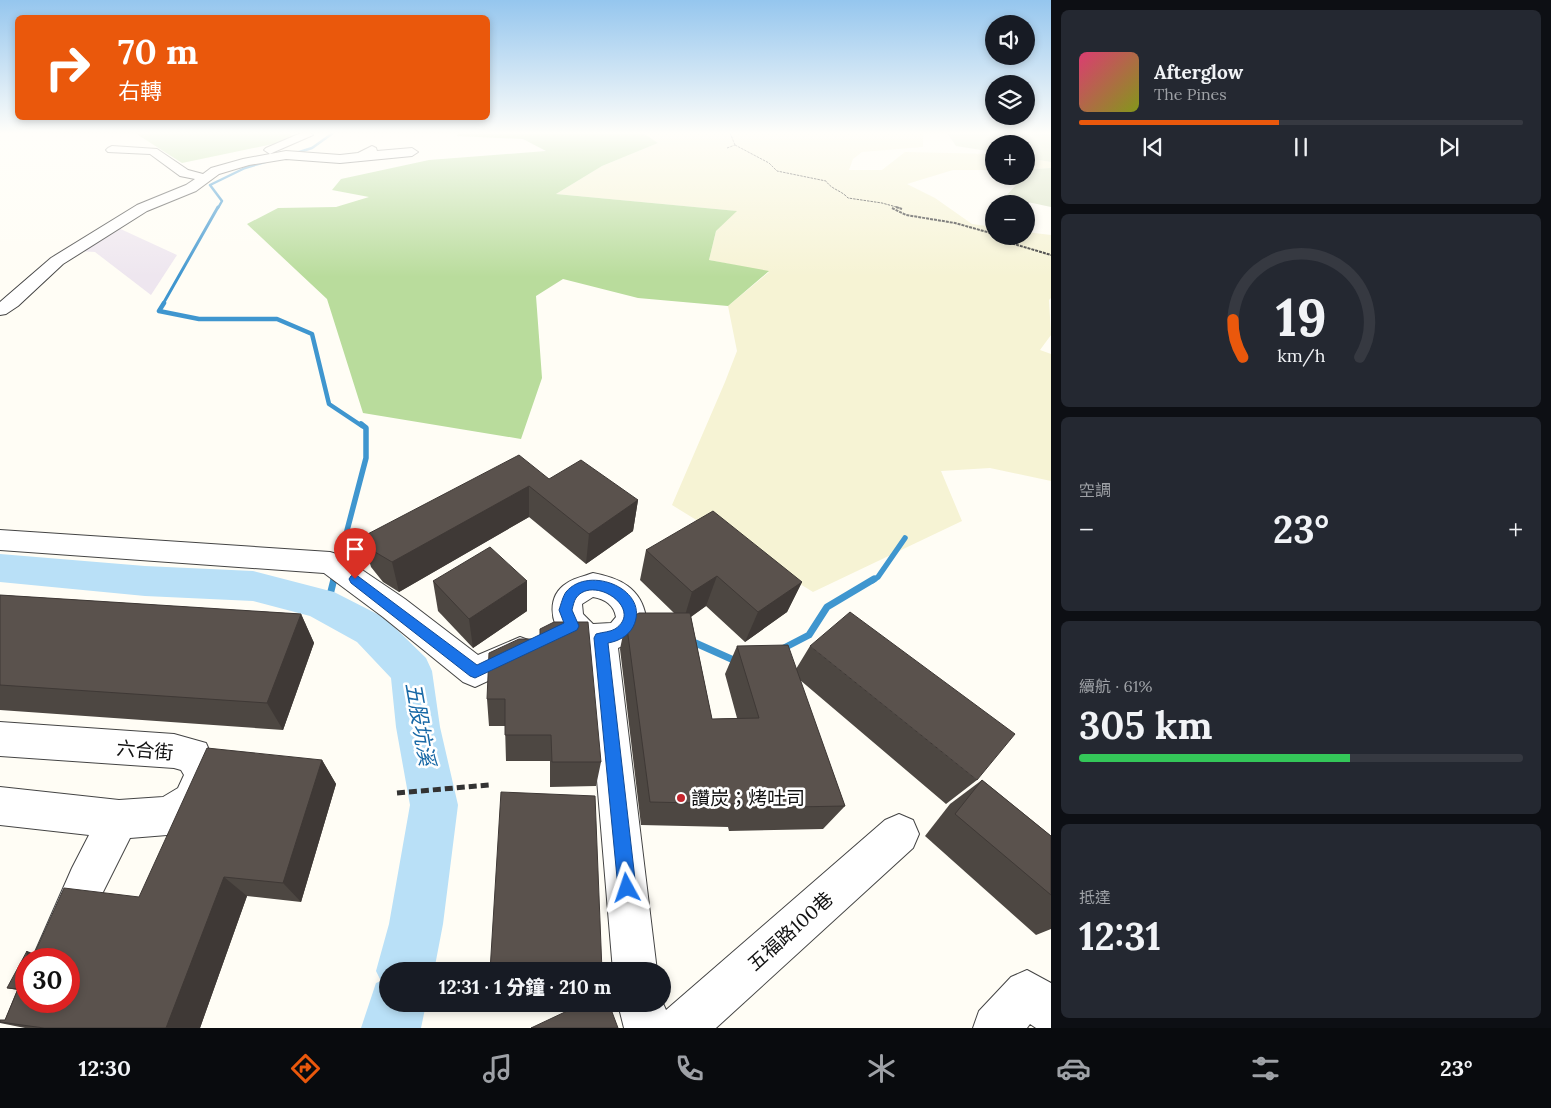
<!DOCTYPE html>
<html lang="zh-TW">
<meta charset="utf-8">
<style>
:root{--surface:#171b24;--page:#242831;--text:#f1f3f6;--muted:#9ea1a6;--line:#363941;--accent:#ea580c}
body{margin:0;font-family:Lora,"Noto Sans TC",serif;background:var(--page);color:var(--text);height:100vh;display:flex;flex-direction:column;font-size:19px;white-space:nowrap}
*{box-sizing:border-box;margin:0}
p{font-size:16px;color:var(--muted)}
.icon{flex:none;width:28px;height:28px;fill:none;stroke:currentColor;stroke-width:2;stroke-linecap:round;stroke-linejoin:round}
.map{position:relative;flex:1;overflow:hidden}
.sheet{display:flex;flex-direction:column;gap:10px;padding:10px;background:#0d0f14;width:500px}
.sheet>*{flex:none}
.banner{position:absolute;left:15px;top:15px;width:475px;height:105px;border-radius:8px;box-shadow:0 2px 8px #0003;background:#ea580c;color:#fff;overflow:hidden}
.buttons{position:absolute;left:985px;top:15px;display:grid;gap:10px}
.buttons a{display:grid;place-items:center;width:50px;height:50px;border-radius:50%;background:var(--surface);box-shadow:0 2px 8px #0003;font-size:25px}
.speed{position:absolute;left:15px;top:948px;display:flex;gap:10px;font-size:25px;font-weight:700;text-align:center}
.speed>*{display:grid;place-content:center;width:65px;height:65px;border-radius:50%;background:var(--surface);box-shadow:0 2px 8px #0003;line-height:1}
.speed .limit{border:8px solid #d22;background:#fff;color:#111}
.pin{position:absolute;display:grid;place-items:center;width:42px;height:42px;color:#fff;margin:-51px -21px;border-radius:50% 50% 50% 0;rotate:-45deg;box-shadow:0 0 5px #0007}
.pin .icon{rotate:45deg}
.me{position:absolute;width:55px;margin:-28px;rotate:355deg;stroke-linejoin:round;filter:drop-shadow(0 0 4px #0008)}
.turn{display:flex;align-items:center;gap:18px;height:105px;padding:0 20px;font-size:22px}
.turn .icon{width:65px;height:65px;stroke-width:2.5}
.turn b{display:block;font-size:35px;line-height:42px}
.big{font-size:38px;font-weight:800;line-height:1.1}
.sheet .widget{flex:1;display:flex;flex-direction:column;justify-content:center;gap:8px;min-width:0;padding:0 18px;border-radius:8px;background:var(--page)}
.sheet .dial{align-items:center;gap:0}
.dial svg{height:130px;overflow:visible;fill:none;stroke:var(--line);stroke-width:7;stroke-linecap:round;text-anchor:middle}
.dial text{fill:var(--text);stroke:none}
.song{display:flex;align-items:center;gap:15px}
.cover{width:60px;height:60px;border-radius:8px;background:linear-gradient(135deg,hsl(340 70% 55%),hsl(70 70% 35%))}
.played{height:5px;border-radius:2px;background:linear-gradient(90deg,var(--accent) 45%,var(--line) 45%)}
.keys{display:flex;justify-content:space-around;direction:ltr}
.heat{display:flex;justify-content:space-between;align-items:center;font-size:28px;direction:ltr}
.charge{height:8px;border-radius:4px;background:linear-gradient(90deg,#34c759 61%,var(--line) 0)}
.trip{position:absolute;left:379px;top:962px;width:292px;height:50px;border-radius:25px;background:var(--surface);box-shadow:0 2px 8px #0003;font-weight:800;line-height:50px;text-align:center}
.dock{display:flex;height:80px;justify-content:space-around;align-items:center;background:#090b0e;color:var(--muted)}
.dock .icon{width:35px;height:35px}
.dock .active{color:var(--accent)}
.dock b{font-size:22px;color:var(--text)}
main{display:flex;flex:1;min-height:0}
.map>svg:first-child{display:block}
.industrial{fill:#eee6ef}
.farmland{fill:#f6f3d4}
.forest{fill:#b9dc9c}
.cemetery{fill:#d9e3c4}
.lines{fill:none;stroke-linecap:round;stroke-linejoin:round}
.stream-far4{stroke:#3f96cf;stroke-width:2.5}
.stream-far3{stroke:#3f96cf;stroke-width:3}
.stream-far2{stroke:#3f96cf;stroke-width:4.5}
.stream-far1{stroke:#3f96cf;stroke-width:5.5}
.stream{stroke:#3f96cf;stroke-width:7}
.river{fill:#b9e0f7;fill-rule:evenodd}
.minor-casing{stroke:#444;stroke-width:2}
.path-far2{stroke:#333;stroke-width:1;stroke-dasharray:2.5 1;stroke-linecap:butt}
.path-far1{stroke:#333;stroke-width:2;stroke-dasharray:3 1;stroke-linecap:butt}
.path{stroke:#333;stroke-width:5;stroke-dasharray:8 4;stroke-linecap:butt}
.minor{fill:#fff;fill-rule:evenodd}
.wall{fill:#4d4742}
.shaded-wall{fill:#3f3936}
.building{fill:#5a524d;stroke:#3f3936}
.route{fill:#1a73e8;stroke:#114b97}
.poi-dot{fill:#c4262e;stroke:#fff;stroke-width:2}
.labels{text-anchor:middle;stroke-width:5;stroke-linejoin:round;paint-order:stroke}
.near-street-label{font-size:19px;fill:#111;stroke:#fff}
.near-poi-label{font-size:19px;fill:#111;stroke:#fff;text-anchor:start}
.near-water-label{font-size:21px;font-style:italic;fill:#1768a6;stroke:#fff}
</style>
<main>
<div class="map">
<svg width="1051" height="1028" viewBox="0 0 1051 1028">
<rect width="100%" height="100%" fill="#fffdf5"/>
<path class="industrial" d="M114,226L177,255L151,295L95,252L76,251Z"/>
<g class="farmland">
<path d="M640,133H923V147L862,152L853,159L849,170H882L905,152L994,154V170H953L907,184L935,198L972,224L994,227V236H1026V232L1051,235V298L1049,300L1051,335L1040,350L1051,354V481L990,468L941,471L962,521L813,592L672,505L725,382L737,351L728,306L769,272L709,260L716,231L736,211L556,194L602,166L658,143Z"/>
<path d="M1026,158L1051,162V168L1026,169Z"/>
</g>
<g class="forest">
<path d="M135,133H288L297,139L182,163Z"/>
<path d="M458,133H643L658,143L602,166L556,194L737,211L716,231L709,260L769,271L728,306L638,298L563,279L536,296L542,378L521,439L363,413L327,299L247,224L278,208L336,207L369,197L332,190L341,179L429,160L546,151L523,139L457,136Z"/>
</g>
<g class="cemetery">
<path d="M947,133H1051V162L1026,158V144H994V152L956,146Z"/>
<path d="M1051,168V207L1005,197L1031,169Z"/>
</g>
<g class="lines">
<g class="stream-far4">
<path d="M293,154L312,148L333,133"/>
<path d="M218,208L222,201L210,185L245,168L265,162"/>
</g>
<path class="stream-far3" d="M163,304L218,207"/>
<path class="stream-far2" d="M164,303L159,311L199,319H277L312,334L329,404L362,426"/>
<g class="stream-far1">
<path d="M339,561L366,458V428L361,424"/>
<path d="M333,581L335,574"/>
<path d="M872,581L878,577L905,538"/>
</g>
<g class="stream">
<path d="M327,607L334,579"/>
<path d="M691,641L738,662"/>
<path d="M782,649L809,635L827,607L874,579"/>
</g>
<path class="river" d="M0,554L145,566L253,571L334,592L385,618L426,658L432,671L440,727L458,805L443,924L434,971H388V1004H426L421,1028H361L376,983L381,981L376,971L389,924L410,805L396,727L391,678L357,642L310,616L253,601L145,596L0,582Z"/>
<g class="minor-casing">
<g id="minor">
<path d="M301,133H311L313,135L274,152L270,154L264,150L266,148Z"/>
<path d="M112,146L157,149L188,170L203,174L211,168L243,159L286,151L340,155L358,153L372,146L376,148L377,151L412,148L418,152L412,156L340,163L286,159L249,165L219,174L196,191L147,211L63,264L18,306L6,314L0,315V302L51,258L137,205L186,185L195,179L180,176L150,154L108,152L106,150L108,148Z"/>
<path d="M0,530L330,552L340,555L405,599L478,655L520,637L531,641L536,651L531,661L475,687L463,682L383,617L324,573L0,550Z"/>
<path d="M593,573C620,578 641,588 646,617C642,633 634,642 618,648L657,971H613L586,648C578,646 571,643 565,638C549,623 547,595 567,583C574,578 585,576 593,573ZM593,597C605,599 614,605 616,617L611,623L593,624L583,614L582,604Z"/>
<path d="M0,722L174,734L206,743L220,775L205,814L181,830L167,835L130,838L102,894L69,975V959H32L72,868L89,835L0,825V787L119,800L163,797L178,788L184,775L181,770L174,768L0,756Z"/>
<path d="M899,814L913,820L919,834L913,848L716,1028H624L618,1004H662V1001L666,1010L885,820Z"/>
<path d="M1027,970L1051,983V1028H1036L1030,1024L1027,1028H973L979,1011L1011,977Z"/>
</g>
</g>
<g class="path-far2">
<path d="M730,133L735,145"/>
<path d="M735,145L769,163L777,171L826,181C832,190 841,190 848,198L882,203L900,208"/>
<path d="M727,148L735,145"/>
</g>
<g class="path-far1">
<path d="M896,207L902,209"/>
<path d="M892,208L906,215L955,223L994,234"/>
<path d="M998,236L1014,244L1051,255"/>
</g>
<path class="path" d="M397,793L489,785"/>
<use href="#minor" class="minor"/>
</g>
<g class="wall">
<path d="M549,479L638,500L633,531L586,564L529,517L399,592L383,582L371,567L362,537Z"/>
<path d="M646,550L802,582L787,612L745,642L706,606L691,617L712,719L737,718L725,674L737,646L796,669L810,646L977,780L946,804L800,680L845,806L823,829L729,831L728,827L641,825L620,649L626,620L674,613L640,580Z"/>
<path d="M433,581H527V611L473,648L438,611Z"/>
<path d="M0,595L301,614L314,643L283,730L0,710Z"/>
<path d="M540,629L601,762L596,786L550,787V761H506L505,726H489L487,699L540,639Z"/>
<path d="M322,760L336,784L301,902L247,896L200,1028H25L0,1023V1020H5L17,990L7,988L34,953L139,897Z"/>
<path d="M982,780L1051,836V929L1036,935L925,836L950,804Z"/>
</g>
<g class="shaded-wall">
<path d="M529,486V517L399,592L392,562Z"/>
<path d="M638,500L633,531L586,564L589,534Z"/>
<path d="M717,576L706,606L683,622L692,592Z"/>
<path d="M527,581V611L473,648L469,619Z"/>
<path d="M802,582L787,612L745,642L758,612Z"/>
<path d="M301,614L314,643L283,730L267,703Z"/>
<path d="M322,760L336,784L301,902L283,883Z"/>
<path d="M224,877L247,896L200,1028H166Z"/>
<path d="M27,951L49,959H27Z"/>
</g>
<g class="building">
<path d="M519,455L549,479L581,460L638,500L589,534L529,486L392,562L375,552L362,537Z"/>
<path d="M713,511L802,582L758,612L717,576L692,592L646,550Z"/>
<path d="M490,547L527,581L469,619L433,581Z"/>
<path d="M0,595L301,614L267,703L0,685Z"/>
<path d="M850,612L1015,734L977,780L810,646Z"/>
<path d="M639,613H690L712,719L759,718L737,646L788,645L845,806L744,808L743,804L650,802L626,620Z"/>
<path d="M554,622H588L601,762H552L551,735H505V699H487L489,653L519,639H540V629Z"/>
<path d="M207,748L322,760L283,883L224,877L166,1028H44L0,1022V1020H5L18,989L7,988L27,951L26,1001H69V959H32L64,888L139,897Z"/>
<path d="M982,780L1051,836V895L955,814Z"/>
<path d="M501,792L595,796L602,971H490Z"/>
<path d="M582,1004H609L618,1028H531Z"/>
</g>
<linearGradient id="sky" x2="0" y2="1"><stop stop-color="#95c6ee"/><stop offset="0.48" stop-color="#fffefa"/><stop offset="1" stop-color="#fffefa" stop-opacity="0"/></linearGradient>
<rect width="1051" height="277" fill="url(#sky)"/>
<path class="route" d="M355,574L477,665L564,623L559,610C561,604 563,596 566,592C589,564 652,590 633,627C628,636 619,641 608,643L636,888L633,895L627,897L620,895L618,888L594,638L596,634C603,632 610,632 615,629C645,609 593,574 576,598C574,601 573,606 572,610L579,626L577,630L475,678L470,676L351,583L349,579L351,576Z"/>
<circle class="poi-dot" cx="681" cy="798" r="5"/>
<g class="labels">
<g class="near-street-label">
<text transform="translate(145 750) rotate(5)" y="7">六合街</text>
<text transform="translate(790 931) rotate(-42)" y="7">五福路100巷</text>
</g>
<g class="near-poi-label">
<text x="691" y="805">讚炭；烤吐司</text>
</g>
<g class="near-water-label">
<text transform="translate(420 724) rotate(80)" y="7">五股坑溪</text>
</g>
</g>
</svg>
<div class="buttons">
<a><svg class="icon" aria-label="sound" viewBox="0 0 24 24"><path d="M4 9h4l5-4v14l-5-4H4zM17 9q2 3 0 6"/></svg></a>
<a><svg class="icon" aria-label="layers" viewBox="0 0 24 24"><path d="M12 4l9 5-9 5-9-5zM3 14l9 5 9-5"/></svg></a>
<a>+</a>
<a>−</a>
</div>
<div class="speed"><div class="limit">30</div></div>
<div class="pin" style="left:355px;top:579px;background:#d93025"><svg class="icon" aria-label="arrive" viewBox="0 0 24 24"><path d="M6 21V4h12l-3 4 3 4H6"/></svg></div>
<svg class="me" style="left:627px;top:888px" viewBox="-20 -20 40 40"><path d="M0-17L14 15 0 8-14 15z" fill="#1a73e8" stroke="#fff" stroke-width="4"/></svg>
<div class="trip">12:31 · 1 分鐘 · 210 m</div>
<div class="banner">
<div class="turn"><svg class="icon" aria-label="right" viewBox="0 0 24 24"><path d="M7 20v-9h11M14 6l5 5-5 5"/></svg><div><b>70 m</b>右轉</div></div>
</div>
</div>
<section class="sheet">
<div class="widget">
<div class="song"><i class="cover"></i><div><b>Afterglow</b><p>The Pines</p></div></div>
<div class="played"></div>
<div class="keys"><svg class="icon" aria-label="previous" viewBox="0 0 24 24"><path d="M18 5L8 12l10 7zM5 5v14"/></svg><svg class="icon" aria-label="pause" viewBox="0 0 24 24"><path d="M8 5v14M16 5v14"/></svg><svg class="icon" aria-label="next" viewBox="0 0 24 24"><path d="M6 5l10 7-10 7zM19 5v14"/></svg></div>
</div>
<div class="widget dial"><svg viewBox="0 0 100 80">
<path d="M14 69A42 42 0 1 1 86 69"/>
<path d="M14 69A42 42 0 0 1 8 46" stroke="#ea580c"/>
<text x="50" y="56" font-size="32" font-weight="700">19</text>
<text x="50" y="72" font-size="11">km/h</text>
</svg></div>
<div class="widget"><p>空調</p>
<div class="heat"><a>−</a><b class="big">23°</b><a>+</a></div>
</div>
<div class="widget"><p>續航 · 61%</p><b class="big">305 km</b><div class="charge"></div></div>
<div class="widget"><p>抵達</p><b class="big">12:31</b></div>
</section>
</main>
<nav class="dock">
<b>12:30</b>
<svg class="icon active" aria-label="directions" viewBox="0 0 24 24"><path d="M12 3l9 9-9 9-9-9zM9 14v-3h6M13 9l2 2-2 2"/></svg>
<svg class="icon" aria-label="music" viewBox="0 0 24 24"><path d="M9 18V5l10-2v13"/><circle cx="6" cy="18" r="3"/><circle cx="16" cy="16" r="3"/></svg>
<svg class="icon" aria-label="phone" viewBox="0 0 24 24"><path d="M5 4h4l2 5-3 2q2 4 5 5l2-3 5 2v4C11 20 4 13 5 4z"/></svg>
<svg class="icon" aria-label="climate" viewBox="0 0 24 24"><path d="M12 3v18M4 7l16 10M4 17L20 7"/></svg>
<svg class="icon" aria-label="car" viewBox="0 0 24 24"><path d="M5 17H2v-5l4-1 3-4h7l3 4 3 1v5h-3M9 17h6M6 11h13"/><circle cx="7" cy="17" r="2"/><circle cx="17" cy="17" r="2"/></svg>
<svg class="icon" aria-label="filters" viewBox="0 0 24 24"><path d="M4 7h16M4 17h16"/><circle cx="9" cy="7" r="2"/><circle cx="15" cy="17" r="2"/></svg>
<b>23°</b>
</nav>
